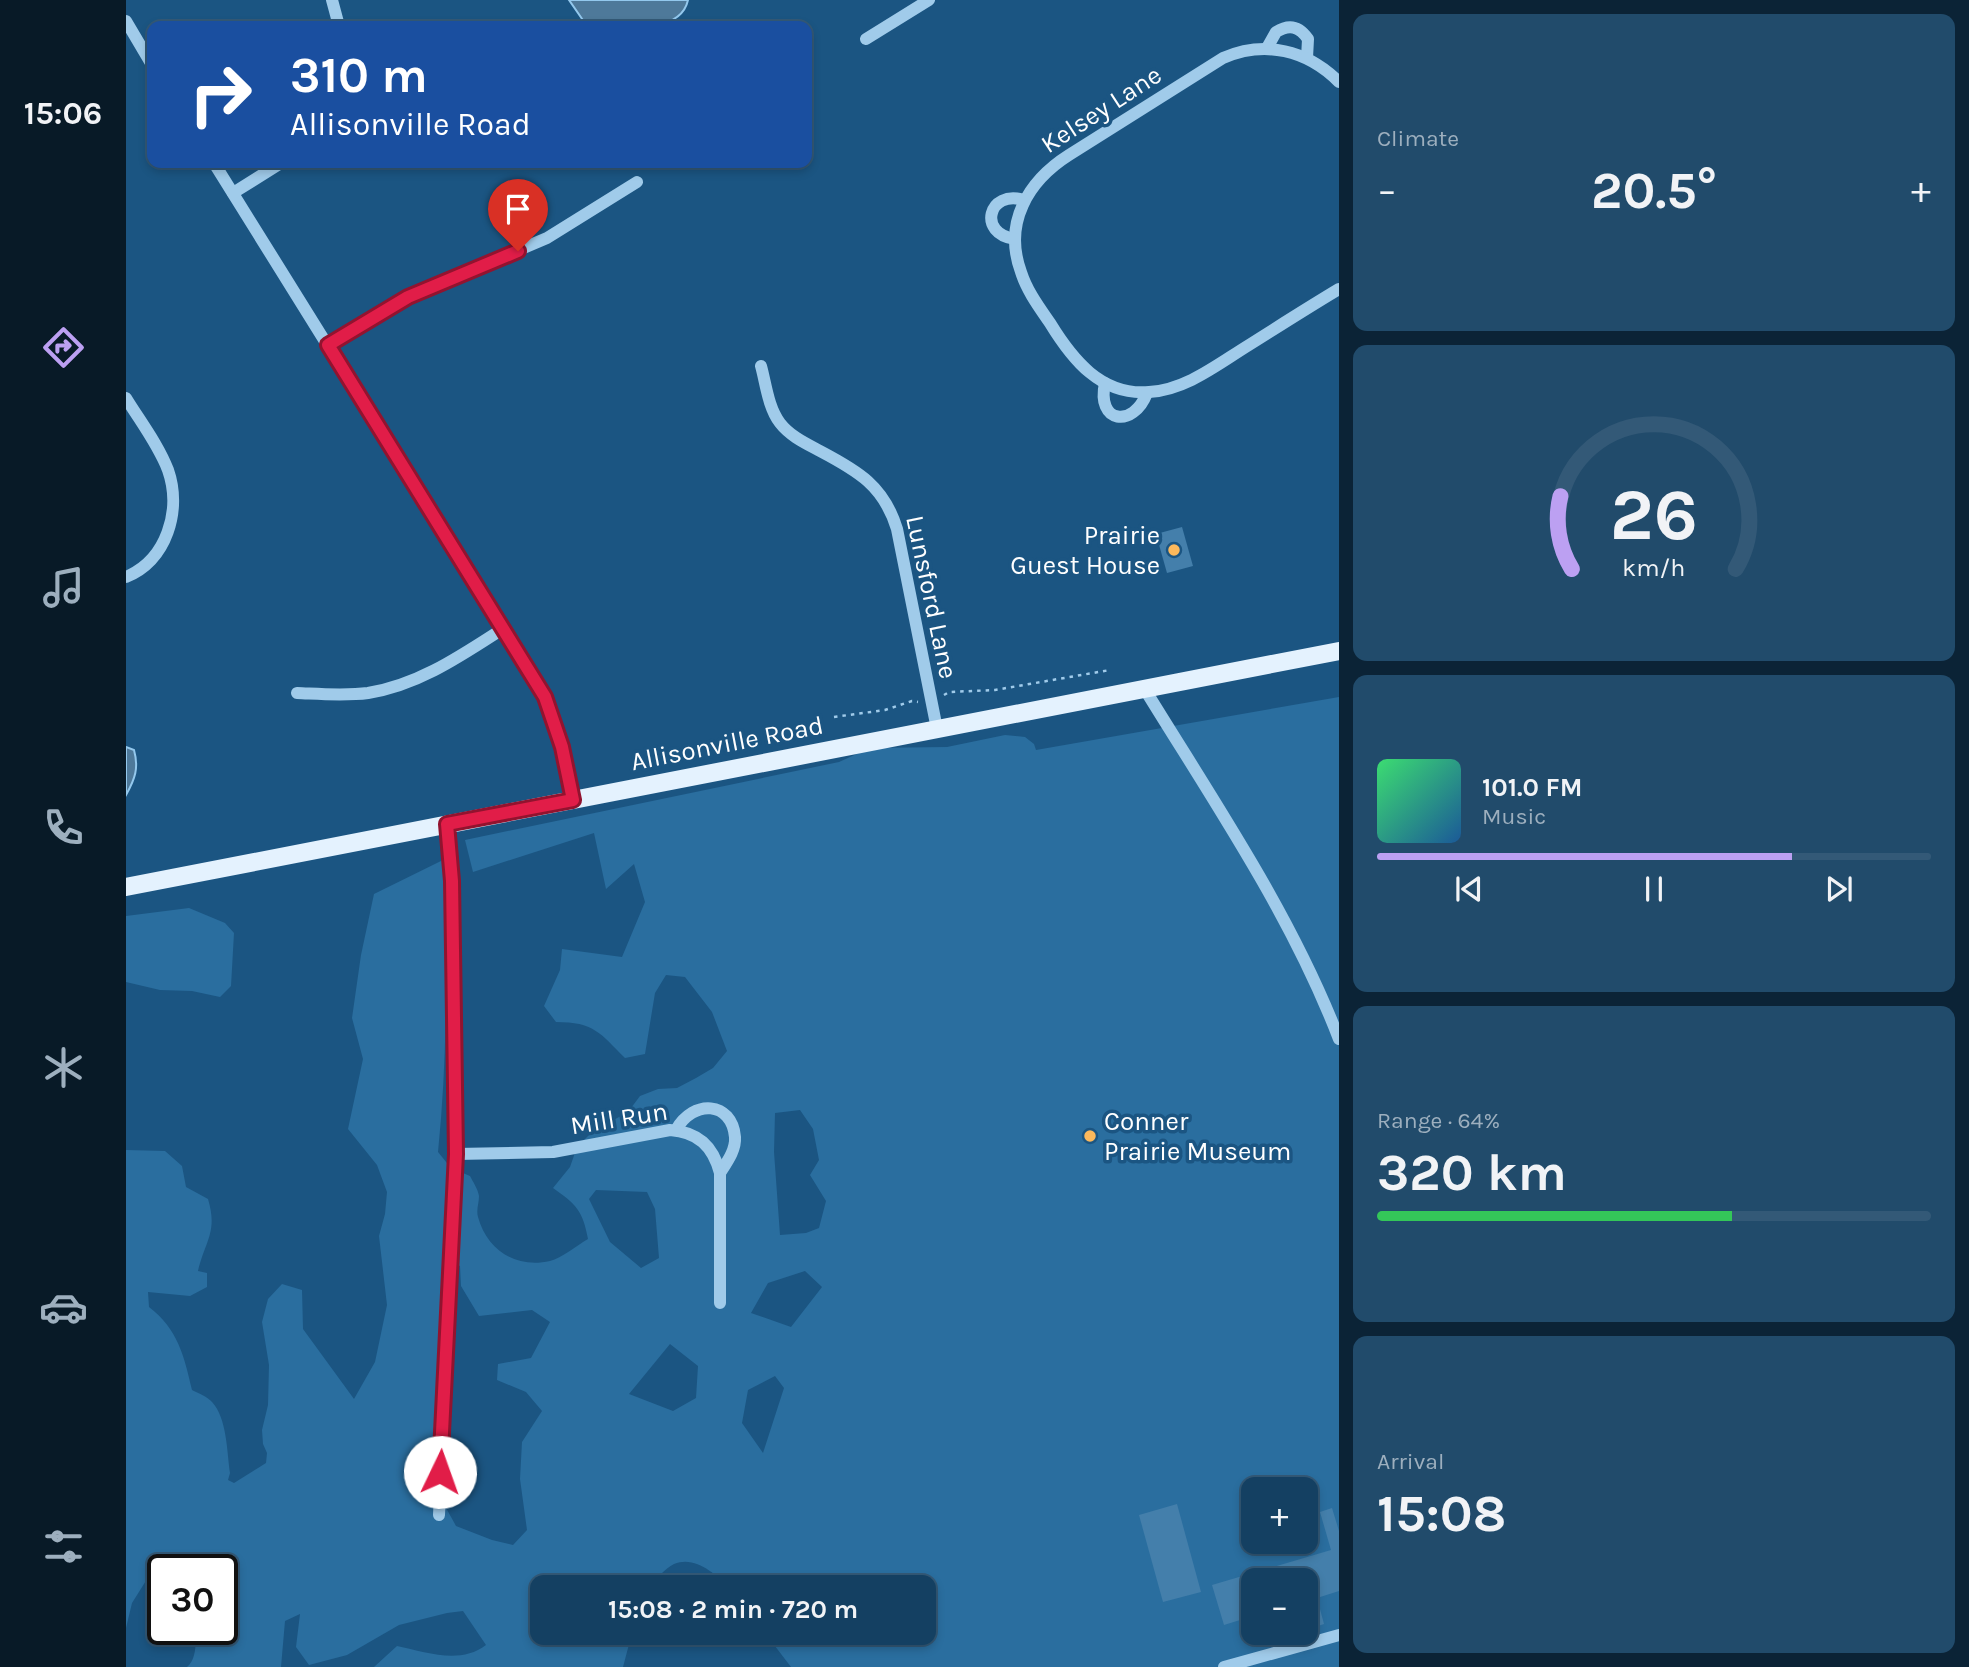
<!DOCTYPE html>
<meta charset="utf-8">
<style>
:root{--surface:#144062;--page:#214b6b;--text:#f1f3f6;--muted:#9dafbe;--line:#335977;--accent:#bca0f2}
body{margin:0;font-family:Karla,sans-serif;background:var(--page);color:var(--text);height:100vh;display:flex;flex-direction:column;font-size:26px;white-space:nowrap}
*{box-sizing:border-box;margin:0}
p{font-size:23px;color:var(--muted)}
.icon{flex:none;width:38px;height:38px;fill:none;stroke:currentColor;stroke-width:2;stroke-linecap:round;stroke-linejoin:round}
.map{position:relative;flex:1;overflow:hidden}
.side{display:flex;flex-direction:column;gap:14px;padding:14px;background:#0b2336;width:630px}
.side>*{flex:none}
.top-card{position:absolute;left:21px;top:21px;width:665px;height:147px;border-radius:14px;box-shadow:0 4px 10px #0003,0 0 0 2px var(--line);background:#1a4fa0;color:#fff;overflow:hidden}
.tools{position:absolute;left:1115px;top:1477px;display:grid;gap:14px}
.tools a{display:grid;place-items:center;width:77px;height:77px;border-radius:14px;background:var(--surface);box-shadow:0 4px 10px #0003,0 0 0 2px var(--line);font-size:35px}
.speed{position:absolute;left:21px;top:1554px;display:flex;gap:14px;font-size:35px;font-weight:700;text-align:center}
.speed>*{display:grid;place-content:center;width:91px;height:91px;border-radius:50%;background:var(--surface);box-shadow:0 4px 10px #0003,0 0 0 2px var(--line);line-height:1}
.speed .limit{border:4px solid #111;border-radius:10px;background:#fff;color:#111}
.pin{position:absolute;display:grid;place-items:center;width:60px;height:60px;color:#fff;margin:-72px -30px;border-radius:50% 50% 50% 0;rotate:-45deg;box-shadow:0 0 7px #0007}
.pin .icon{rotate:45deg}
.me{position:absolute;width:77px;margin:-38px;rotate:3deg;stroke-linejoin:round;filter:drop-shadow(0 0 5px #0008)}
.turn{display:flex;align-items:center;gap:24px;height:147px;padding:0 28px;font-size:32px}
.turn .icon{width:91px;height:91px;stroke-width:2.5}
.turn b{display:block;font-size:49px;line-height:60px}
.big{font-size:52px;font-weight:700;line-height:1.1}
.side .widget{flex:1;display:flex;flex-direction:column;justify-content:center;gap:10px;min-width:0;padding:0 24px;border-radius:14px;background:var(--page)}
.side .dial{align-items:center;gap:0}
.dial svg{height:182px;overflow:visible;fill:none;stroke:var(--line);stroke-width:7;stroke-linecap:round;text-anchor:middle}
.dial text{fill:var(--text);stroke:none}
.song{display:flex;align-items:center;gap:21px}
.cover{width:84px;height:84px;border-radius:10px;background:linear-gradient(135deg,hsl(140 70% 55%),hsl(210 70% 35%))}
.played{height:7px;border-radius:4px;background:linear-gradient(90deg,var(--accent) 75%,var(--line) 75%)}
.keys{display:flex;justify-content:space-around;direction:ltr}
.heat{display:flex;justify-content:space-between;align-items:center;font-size:38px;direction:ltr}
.charge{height:10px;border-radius:5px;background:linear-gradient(90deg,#34c759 64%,var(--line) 0)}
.trip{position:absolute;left:404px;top:1575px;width:406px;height:70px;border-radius:14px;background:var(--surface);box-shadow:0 4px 10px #0003,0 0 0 2px var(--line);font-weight:700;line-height:70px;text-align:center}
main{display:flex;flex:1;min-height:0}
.dock{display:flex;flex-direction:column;width:126px;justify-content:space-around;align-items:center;background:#081a27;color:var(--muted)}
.dock .icon{width:49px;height:49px}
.dock .active{color:var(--accent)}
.dock b{font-size:32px;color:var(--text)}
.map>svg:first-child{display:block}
.green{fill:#2a6e9f;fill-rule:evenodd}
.water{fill:#4e799a;stroke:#93c8ed;stroke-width:2}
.building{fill:#447fab}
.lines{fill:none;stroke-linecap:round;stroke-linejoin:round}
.path{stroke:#a0cbea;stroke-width:2.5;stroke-dasharray:3.5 5;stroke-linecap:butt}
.minor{stroke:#a0cbea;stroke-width:12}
.major{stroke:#e4f2fe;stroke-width:18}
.route-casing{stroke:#92132f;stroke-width:18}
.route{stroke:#e11d48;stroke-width:12}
.poi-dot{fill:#fcb95c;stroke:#1b5582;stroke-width:2.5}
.labels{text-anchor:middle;stroke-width:7;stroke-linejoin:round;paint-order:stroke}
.street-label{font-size:26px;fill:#fff;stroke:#1b5582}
.poi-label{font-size:26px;fill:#fff;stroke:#1b5582;text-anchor:end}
</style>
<main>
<nav class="dock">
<b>15:06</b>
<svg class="icon active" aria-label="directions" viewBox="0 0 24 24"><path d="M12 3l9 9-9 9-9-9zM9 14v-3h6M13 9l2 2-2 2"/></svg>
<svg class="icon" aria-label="music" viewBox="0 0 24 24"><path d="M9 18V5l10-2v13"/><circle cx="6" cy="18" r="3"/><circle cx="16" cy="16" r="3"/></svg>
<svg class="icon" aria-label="phone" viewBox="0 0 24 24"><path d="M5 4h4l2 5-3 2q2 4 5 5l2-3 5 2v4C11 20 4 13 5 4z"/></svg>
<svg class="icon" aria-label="climate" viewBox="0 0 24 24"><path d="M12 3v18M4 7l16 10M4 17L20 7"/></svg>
<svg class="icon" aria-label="car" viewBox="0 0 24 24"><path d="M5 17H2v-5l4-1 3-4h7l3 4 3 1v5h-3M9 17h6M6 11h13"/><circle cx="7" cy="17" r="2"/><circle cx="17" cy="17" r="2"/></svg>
<svg class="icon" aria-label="filters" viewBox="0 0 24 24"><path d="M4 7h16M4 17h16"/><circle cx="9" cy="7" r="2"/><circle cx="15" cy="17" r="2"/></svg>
</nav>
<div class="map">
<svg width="1213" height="1667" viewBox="0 0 1213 1667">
<rect width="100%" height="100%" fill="#1b5582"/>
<g class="green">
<path d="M1213,697V1667H665L639,1633H798V1587H603C589,1574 569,1555 548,1564C539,1568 529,1581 522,1587H416V1633H506L497,1667H248L271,1646C300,1652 334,1665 360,1645L337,1611L321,1613L273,1625L221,1655L183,1665L170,1647L174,1614L159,1621L155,1667H61C71,1659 70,1641 69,1629H96V1570H63V1561L42,1554L28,1568L6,1603L0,1628V1150L39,1151L56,1166L60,1187L82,1199C92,1232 79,1241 72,1271L81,1273V1287L64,1296L22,1292L23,1307C52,1329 58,1356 66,1390C72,1393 82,1397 86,1402C101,1418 101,1452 104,1473L102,1480L108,1483L140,1463L141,1453L137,1444L136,1430L142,1405L143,1365L136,1322L142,1299L156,1284L176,1290L177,1329L228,1399L249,1362L261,1305L253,1236L259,1214L261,1192L251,1165L222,1129L237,1059L226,1018L235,955L248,894L317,860C321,957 322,1055 312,1152L325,1168L344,1176C347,1182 352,1189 353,1196C353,1203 350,1210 352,1217C361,1250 390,1269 424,1261C436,1258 450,1246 462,1239C457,1211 450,1204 427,1188L444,1167L451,1147L466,1132L502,1112L514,1096L532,1089L551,1088L570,1078L587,1068L601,1051L586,1012L559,977L540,975L529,993L519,1054L499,1058C474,1033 468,1022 430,1022L418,1006L434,970L436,949L496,957L519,902L508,864L480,889L468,833L347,872L339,840L713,762L744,748L821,747L879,735L899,737L908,744L910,750ZM674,1110L687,1129L693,1160L684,1175L700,1201L693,1228L680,1233L654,1235L648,1152L649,1113ZM470,1190L521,1192L529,1209L533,1258L515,1268L484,1242L463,1199ZM319,1260L334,1266L335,1286L353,1316L406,1310L424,1322L405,1358L372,1364L371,1380L400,1392L416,1411L396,1442L394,1479L401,1530L387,1545L366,1540L330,1526L319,1506ZM679,1271L696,1287L665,1327L625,1313L642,1283ZM544,1344L572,1366L570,1398L547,1411L503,1394ZM649,1376L658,1388L637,1453L616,1423L622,1390ZM1127,1489H1180V1542H1127ZM1127,1580H1180V1633H1127Z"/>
<path d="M63,908L99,923L108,933L105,986L94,997L66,991L34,990L0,982V916Z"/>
</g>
<g class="water">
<path d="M443,0H562C554,37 490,26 461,26Z"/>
<path d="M0,747L8,750C13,768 9,779 0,795Z"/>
</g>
<g class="building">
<path d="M1056,527L1067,566L1041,573L1030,534Z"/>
<path d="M1051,1504L1075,1592L1037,1602L1013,1515Z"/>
<path d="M1206,1508L1213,1531V1591L1191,1598L1198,1624L1180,1630V1580H1127V1616L1098,1625L1086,1585L1205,1550L1194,1512Z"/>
</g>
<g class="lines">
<g class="path">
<path d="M818,695L823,692L869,690L984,670"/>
<path d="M708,717L759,710L786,701L792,702"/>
</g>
<g class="minor">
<path d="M206,0L213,26"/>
<path d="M0,21L26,65"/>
<path d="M740,39L803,0"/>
<path d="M1141,48L1150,32C1163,24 1173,26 1182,39L1181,58"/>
<path d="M1213,82C1181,50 1139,40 1097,58L943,155C902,181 877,223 895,272C901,291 913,307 924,323C946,359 975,396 1023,392C1060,390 1092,364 1123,345C1153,326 1183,307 1213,289"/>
<path d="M88,163L411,682L429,722L447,800"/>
<path d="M107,193L155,163"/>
<path d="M889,239C851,234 862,189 898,200"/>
<path d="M202,345L282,297L421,238L511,182"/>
<path d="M635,366C640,384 642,407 654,423C664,436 679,443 694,451C732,471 758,486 771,529L811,729"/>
<path d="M979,383C970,423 1007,429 1021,393"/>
<path d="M0,398C14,421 32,444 42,470C56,510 41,560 0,577"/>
<path d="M1018,688C1088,802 1165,914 1213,1039"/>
<path d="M171,693C195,694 219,696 242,693C293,685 336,655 378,628"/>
<path d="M550,1130C567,1099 606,1101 609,1137C610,1150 601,1162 594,1173"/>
<path d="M330,1154L427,1152L544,1130C572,1132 587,1146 594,1173V1303"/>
<path d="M313,1515L330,1154L326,882L321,824"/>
<path d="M1098,1667L1213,1635"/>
</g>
<path class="major" d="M0,887L1213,651"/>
</g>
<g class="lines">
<g class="route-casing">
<path id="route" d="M314,1472L330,1154L326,881L321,824L447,800L436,747L419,697L202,345L282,297L392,251"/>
</g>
<use href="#route" class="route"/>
</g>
<g class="poi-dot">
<circle cx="1048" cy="550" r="7"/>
<circle cx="964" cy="1136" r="7"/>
</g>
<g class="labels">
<g class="street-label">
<text transform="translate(975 109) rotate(-33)" y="9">Kelsey Lane</text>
<text transform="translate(806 597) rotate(78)" y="9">Lunsford Lane</text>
<text transform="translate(601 743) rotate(-11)" y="9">Allisonville Road</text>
<text transform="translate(493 1118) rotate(-9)" y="9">Mill Run</text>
</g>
<g class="poi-label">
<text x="1034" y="544">Prairie<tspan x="1034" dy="30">Guest House</tspan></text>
<text x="978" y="1130" text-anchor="start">Conner<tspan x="978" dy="30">Prairie Museum</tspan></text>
</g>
</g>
</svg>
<div class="tools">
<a>+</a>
<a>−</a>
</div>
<div class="speed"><div class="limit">30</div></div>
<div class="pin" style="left:392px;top:251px;background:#d93025"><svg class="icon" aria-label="arrive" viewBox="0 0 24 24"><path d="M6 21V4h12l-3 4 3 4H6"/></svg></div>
<svg class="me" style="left:314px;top:1472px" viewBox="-20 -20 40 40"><circle r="19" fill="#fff"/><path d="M0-13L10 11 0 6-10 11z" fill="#e11d48"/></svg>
<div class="trip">15:08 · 2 min · 720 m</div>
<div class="top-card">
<div class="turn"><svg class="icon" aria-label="right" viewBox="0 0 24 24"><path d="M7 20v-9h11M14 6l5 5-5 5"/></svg><div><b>310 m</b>Allisonville Road</div></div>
</div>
</div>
<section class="side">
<div class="widget"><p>Climate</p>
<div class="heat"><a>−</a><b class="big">20.5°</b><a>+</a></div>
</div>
<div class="widget dial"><svg viewBox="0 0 100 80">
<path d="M14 69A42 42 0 1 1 86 69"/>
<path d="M14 69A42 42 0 0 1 9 37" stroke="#bca0f2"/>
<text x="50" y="56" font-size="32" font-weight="700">26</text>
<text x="50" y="72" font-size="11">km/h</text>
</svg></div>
<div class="widget">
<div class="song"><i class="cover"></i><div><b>101.0 FM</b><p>Music</p></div></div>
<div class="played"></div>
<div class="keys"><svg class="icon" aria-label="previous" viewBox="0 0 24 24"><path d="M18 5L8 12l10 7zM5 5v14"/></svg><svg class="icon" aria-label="pause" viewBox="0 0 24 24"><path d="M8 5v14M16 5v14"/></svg><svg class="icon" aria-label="next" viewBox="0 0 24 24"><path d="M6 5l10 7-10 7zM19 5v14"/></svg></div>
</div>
<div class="widget"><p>Range · 64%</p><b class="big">320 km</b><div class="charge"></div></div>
<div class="widget"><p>Arrival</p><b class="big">15:08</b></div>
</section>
</main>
